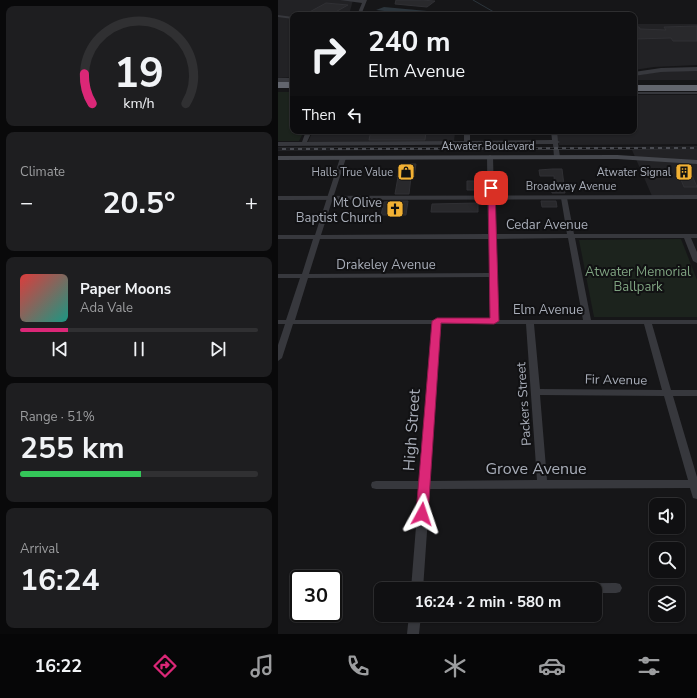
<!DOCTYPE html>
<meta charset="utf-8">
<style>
:root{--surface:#101012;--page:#1e1e20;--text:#f1f3f6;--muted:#9c9d9f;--line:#303032;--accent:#db2777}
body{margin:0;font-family:"Nunito Sans",sans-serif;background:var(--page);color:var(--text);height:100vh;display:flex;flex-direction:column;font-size:15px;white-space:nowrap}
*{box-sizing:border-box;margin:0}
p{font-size:13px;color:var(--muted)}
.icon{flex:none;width:22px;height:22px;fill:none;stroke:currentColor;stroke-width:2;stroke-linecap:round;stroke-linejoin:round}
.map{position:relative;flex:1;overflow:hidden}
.details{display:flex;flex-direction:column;gap:6px;padding:6px;background:#09090a;width:278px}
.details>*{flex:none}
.banner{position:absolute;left:12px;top:12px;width:347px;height:122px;border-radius:8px;box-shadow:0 1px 3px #0004,0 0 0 1px var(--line);background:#101012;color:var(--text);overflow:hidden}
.fabs{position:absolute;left:371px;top:498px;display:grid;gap:8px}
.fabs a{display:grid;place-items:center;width:36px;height:36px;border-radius:8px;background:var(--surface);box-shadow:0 1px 3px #0004,0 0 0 1px var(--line);font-size:20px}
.speed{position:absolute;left:12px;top:570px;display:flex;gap:8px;font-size:20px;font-weight:700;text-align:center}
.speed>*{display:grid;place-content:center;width:52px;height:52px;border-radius:50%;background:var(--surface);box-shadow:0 1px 3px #0004,0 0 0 1px var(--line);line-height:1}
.speed .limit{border:2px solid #111;border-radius:6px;background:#fff;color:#111}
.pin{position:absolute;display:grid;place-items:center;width:34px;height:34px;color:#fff;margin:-17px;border-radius:8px;box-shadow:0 2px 6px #0006}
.me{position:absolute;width:44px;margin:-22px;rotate:5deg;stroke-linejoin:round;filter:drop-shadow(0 0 3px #0008)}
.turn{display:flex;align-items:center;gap:14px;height:84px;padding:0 12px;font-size:18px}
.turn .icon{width:52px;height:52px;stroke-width:2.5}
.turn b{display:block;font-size:28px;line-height:34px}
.then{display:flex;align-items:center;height:38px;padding:0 12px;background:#0003;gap:8px;font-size:15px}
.big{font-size:30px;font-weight:700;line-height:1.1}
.details .tile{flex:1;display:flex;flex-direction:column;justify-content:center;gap:6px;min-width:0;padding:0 14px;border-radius:8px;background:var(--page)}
.details .dial{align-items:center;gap:0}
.dial svg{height:104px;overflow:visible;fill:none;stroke:var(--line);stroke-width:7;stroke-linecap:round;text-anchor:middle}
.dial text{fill:var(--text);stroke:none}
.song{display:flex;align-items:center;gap:12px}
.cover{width:48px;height:48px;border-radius:6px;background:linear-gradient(135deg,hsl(0 70% 55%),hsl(170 70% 35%))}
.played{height:4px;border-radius:2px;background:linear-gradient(90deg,var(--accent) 20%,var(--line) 20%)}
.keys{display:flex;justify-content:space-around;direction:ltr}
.heat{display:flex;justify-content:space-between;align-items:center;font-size:22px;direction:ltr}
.charge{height:6px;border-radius:3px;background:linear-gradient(90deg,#34c759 51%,var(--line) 0)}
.trip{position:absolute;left:96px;top:582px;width:228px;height:40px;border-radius:8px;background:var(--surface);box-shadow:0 1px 3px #0004,0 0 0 1px var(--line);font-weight:700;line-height:40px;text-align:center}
.tabs{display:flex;height:64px;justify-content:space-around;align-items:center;background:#060607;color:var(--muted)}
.tabs .icon{width:28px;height:28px}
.tabs .selected{color:var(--accent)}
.tabs b{font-size:18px;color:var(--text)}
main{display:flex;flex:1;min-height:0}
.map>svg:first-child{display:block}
.built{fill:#222225}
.green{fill:#1c231d}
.water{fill:#2c353c}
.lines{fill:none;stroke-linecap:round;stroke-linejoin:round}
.stream{stroke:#2c353c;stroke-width:1}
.building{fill:#29292c;stroke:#303034}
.minor{fill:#37383d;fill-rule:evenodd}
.tertiary{fill:#37383d;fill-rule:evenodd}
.secondary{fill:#45474d;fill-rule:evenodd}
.motorway{fill:#63666e;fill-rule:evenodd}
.rail-casing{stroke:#4a4c52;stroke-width:2.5}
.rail{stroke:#111113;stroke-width:1.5;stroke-dasharray:4;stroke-linecap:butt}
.route{fill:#db2777;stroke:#8e194d}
.labels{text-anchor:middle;stroke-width:4;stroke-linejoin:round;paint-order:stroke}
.far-street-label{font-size:11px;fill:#a8adb8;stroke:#111113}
.far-poi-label{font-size:11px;fill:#a8adb8;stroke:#111113;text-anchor:end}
.poi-label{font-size:13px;fill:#a8adb8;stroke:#111113;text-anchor:end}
.street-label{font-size:13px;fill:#a8adb8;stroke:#111113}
.park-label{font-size:13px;fill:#7fa381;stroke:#111113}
.near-street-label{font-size:16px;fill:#a8adb8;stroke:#111113}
</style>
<main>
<section class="details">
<div class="tile dial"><svg viewBox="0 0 100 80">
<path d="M14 69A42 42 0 1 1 86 69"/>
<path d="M14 69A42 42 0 0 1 8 46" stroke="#db2777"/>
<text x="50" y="56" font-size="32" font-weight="700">19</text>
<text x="50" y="72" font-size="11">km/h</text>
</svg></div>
<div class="tile"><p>Climate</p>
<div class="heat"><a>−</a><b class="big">20.5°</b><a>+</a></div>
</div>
<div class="tile">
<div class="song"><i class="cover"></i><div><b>Paper Moons</b><p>Ada Vale</p></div></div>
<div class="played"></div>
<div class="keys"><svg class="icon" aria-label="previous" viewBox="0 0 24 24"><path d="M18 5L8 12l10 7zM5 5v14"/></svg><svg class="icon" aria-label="pause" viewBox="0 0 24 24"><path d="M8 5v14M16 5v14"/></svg><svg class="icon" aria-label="next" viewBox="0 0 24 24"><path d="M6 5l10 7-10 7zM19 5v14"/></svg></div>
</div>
<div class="tile"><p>Range · 51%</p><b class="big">255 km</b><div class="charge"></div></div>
<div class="tile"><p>Arrival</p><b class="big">16:24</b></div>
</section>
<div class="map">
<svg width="419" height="634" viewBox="0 0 419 634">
<rect width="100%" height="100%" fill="#161618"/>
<g class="built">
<path d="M0,0H75L71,15H15V77L0,78Z"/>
<path d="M356,24H419V65L376,67L356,70Z"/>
<path d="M419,70V80H356V76L379,72Z"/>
<path d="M356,95H419V144L281,145L277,131H356Z"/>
<path d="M35,131H177L176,142H30Z"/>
<path d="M354,150H419V197L374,196Z"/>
</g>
<g class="green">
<path d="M0,92H15V131H26L21,141H0Z"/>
<path d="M403,239L419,280V317H316L301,240Z"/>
</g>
<path class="water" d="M106,7L160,12L162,13V15H139L98,10Z"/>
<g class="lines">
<path class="stream" d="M195,0L221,15"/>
</g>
<g class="building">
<path d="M118,0H143L157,1L149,7L117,4Z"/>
<path d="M48,3L70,5L52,15H26Z"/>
<path d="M419,26V41H395L393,38L356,39V27H361L362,29L388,30L386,27Z"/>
<path d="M93,131H148L147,140H91Z"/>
<path d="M123,164H138L136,177H133L131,194H117L120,177H119Z"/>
<path d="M398,168H411L419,187H406Z"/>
<path d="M274,169H284L287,193H274L273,187H277L276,176H262L261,170Z"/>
<path d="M189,181H198L199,190H189Z"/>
<path d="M116,201H130L128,215H103L106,202Z"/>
<path d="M263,201H278L279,207H264Z"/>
<path d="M200,203V212H153L154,204Z"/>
</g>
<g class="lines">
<g class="minor">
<path d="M62,0H89L83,15H79L84,3Z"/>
<path d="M0,15L15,17V19L0,17Z"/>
<rect x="356" y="92" width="63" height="2"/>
<path d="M28,131H34L29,142L186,141V131H192V141L274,140L273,131H279L280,141L282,142L280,143L282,157L279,159L276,157L275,144L0,146V142H24Z"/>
<path d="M212,155L215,157L217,234H289L283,198L286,196L289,198L296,234H419V238H413L419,252V263L415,261L406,238H297L313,320H419V324H374L393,390H419V396H395L419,477V499L415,498L412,488L152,489L145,589H133L141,489H98L94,488L93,485L94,482L98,481H142L155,324H15L4,358L0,361V345L7,324H0V320H8L22,278H0V274H24L35,239H0V235H37L62,158L65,156L68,158L43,235L210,234L209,157ZM290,238L305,320H220L219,277L220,275L219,273L217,239ZM42,239H211V273L31,274ZM211,277L212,320H17L30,278ZM163,324H248L259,480L152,481ZM256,324H366L384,390L262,389ZM262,395L386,396L410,480H269Z"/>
<path d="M338,583L342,584L344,588L342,592L338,593H317V589H203L205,585L209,584Z"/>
<path d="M131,615H143L141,634H129Z"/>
</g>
<g class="tertiary">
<path d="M419,67V71L383,72L356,76V72L383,68Z"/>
<rect x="0" y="78" width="15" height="4"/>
<path d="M419,195V199L0,200V196Z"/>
</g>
<path class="secondary" d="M339,155L419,160V164L339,159L0,160V156Z"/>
<g class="motorway">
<rect x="0" y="82" width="15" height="6"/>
<rect x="356" y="85" width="63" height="6"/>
</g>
<g class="rail-casing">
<path id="rail" d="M0,149L419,148"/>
</g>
<use href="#rail" class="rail"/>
</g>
<path class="route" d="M213,186L217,188L221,321L216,324L163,323L150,514L148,518L144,519L140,518L138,514L154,321L159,318H212L210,188Z"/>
<defs>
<g id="shop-square" transform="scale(0.9)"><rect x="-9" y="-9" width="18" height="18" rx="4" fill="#f2b134" stroke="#111113"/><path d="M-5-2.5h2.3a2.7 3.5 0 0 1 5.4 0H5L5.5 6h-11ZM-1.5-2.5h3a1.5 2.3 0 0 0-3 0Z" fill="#111"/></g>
<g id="building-square" transform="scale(0.9)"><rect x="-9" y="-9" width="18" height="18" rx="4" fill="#f2b134" stroke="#111113"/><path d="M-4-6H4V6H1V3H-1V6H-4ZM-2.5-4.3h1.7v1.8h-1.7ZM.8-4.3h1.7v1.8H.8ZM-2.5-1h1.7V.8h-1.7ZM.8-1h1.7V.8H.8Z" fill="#111"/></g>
<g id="church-square" transform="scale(0.9)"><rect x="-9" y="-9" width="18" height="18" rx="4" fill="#f2b134" stroke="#111113"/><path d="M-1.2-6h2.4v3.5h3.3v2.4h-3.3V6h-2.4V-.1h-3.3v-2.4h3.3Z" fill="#111"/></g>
</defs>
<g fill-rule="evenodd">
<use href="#shop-square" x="128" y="172"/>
<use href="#building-square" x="406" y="172"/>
<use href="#church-square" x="117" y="209"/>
</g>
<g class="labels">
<g class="far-street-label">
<text x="210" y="150">Atwater Boulevard</text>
<text x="293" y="190">Broadway Avenue</text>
</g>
<g class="far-poi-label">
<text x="115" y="176">Halls True Value</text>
<text x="393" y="176">Atwater Signal</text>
</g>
<g class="poi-label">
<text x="104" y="207">Mt Olive<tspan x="104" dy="15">Baptist Church</tspan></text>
</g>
<g class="street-label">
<text x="269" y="229">Cedar Avenue</text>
<text x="108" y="269">Drakeley Avenue</text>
<text x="270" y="314">Elm Avenue</text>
<text transform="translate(338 379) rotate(1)" y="5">Fir Avenue</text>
<text transform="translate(245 404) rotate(-94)" y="5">Packers Street</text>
</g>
<g class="park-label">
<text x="360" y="276">Atwater Memorial<tspan x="360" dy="15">Ballpark</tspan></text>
</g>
<g class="near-street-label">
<text transform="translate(133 430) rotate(-86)" y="6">High Street</text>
<text x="258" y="474">Grove Avenue</text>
</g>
</g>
</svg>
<div class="fabs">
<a><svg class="icon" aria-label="sound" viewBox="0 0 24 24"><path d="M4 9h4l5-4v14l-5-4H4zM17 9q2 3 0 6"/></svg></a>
<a><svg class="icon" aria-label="search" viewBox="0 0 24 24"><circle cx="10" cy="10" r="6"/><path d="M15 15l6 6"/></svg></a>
<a><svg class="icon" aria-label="layers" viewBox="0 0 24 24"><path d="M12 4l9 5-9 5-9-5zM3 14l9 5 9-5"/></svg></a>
</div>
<div class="speed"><div class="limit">30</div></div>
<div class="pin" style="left:213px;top:188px;background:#d93025"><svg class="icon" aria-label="arrive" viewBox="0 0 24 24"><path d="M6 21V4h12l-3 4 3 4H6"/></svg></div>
<svg class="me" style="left:144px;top:514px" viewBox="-20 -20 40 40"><path d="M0-17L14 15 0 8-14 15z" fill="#db2777" stroke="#fff" stroke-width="4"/></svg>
<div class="trip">16:24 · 2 min · 580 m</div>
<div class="banner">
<div class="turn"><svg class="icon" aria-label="right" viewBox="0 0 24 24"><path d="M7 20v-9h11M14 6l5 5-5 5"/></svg><div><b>240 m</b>Elm Avenue</div></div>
<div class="then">Then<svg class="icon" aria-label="left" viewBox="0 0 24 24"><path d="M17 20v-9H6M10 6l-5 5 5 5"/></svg></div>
</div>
</div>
</main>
<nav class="tabs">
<b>16:22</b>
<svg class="icon selected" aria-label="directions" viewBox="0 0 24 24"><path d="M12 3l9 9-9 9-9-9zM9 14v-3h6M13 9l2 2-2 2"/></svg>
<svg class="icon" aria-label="music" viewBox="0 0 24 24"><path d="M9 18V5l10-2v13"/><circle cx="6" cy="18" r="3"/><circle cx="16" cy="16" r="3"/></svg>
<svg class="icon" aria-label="phone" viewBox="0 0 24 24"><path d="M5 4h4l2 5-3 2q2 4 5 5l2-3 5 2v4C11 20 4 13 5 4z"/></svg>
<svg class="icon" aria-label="climate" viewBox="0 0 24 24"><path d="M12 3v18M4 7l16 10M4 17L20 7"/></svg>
<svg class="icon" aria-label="car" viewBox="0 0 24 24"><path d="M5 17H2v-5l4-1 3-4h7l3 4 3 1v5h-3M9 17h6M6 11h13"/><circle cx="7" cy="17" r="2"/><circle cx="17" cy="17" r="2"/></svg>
<svg class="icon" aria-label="filters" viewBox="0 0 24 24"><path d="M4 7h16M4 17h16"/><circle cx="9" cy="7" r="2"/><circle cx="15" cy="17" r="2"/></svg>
</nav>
